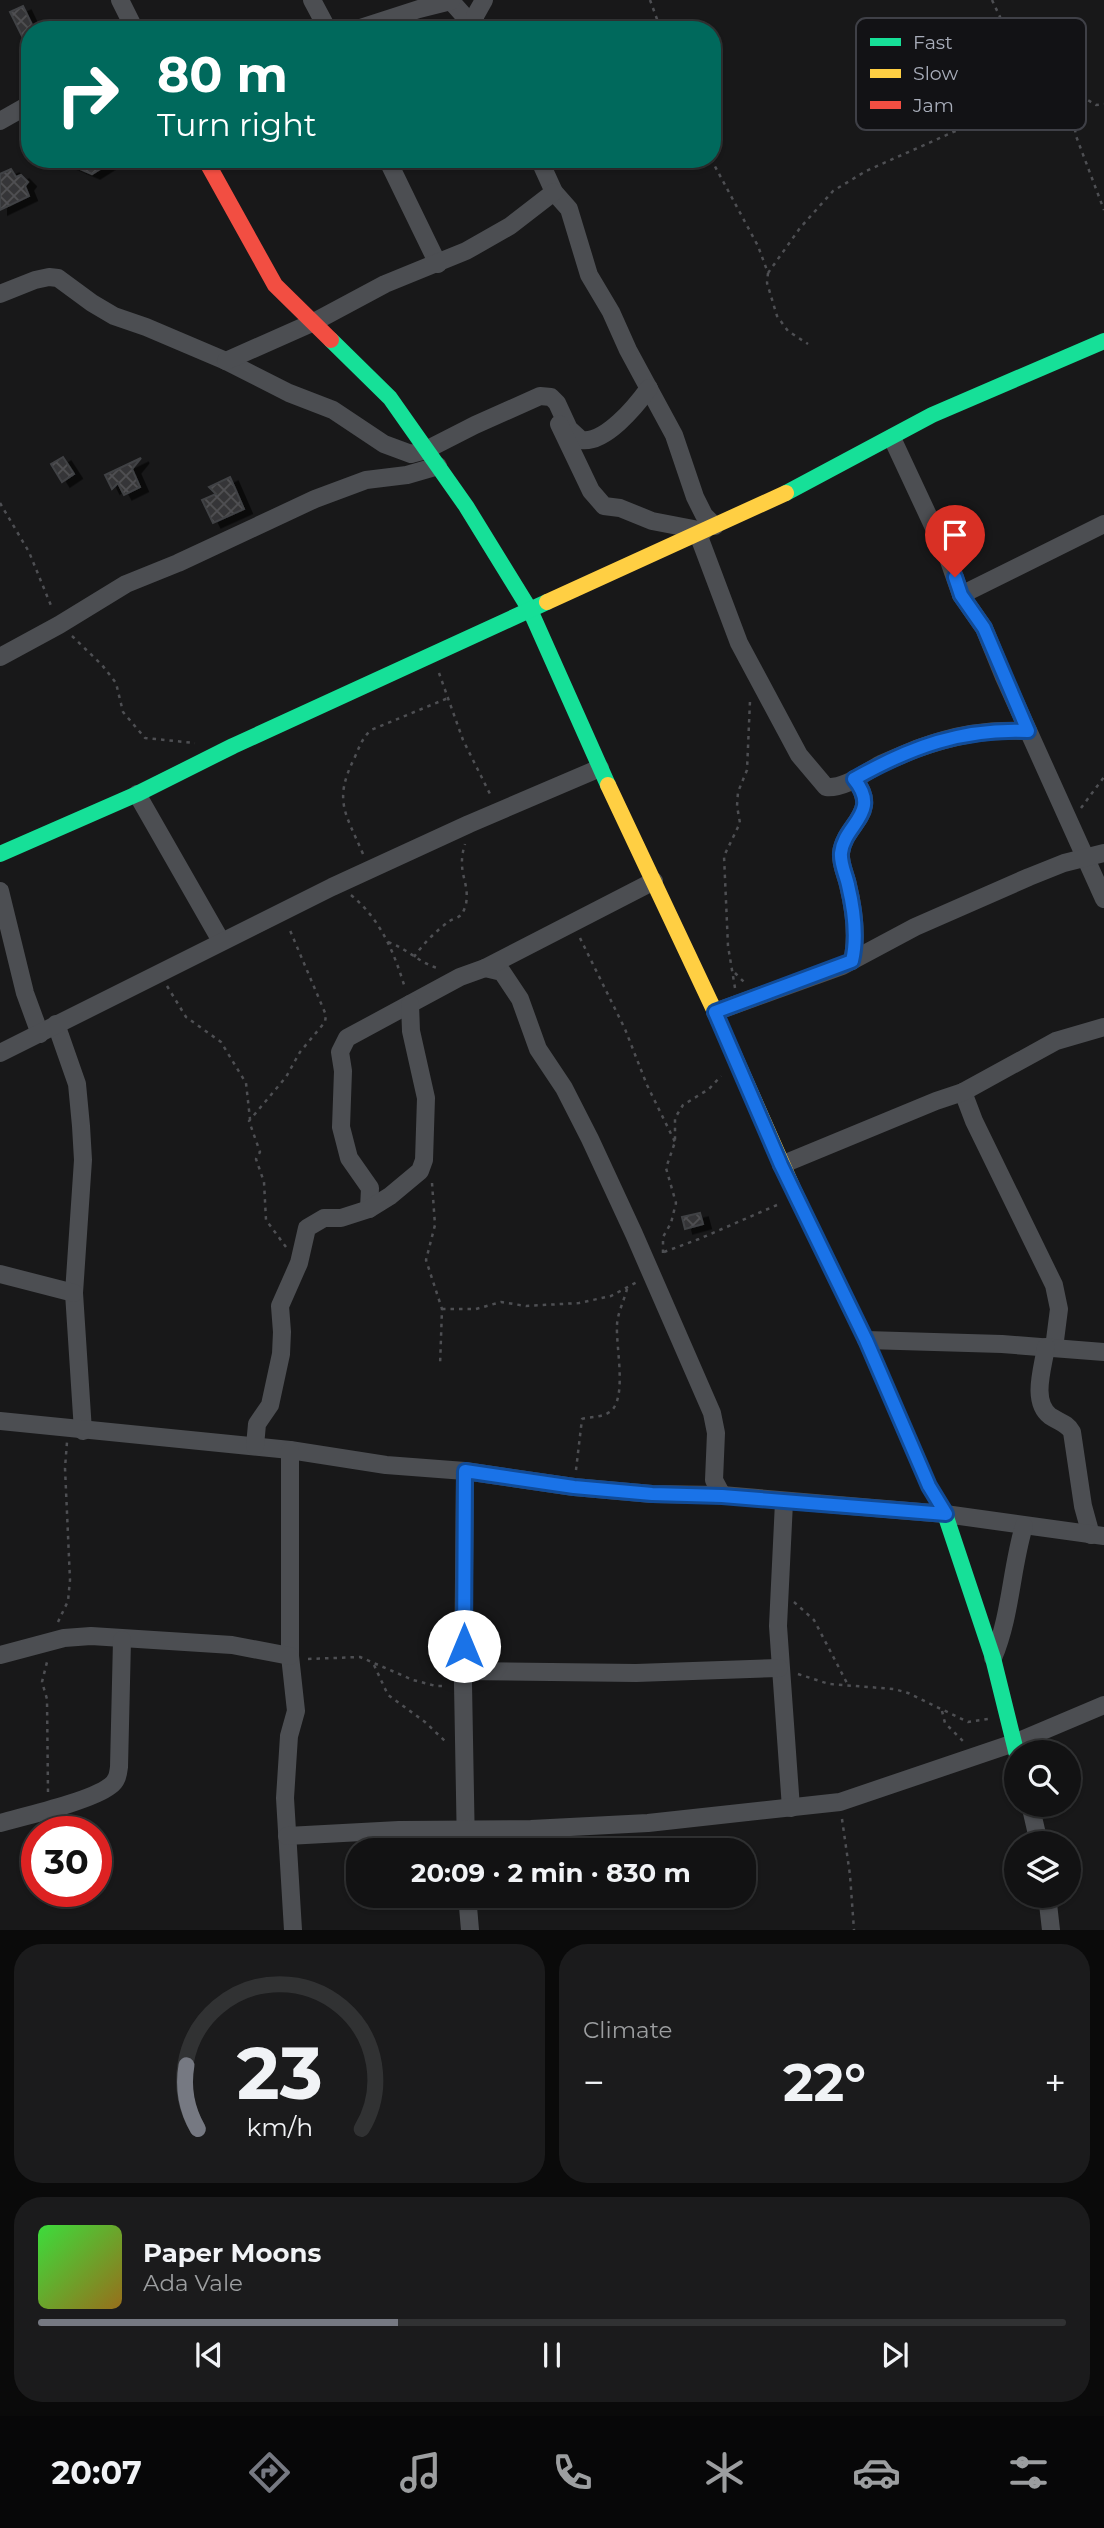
<!DOCTYPE html>
<meta charset="utf-8">
<style>
:root{--surface:#121213;--page:#1b1b1c;--text:#f1f3f6;--muted:#9c9ea0;--line:#313233;--accent:#767982}
body{margin:0;font-family:Montserrat,sans-serif;background:var(--page);color:var(--text);height:100vh;display:flex;flex-direction:column;font-size:26px;white-space:nowrap}
*{box-sizing:border-box;margin:0}
p{font-size:23px;color:var(--muted)}
.icon{flex:none;width:38px;height:38px;fill:none;stroke:currentColor;stroke-width:2;stroke-linecap:round;stroke-linejoin:round}
.map{position:relative;height:1930px;overflow:hidden}
.sheet{display:flex;flex-direction:column;gap:14px;padding:14px;background:#0a0a0a;flex:1}
.sheet>*{flex:none}
.guide{position:absolute;left:21px;top:21px;width:700px;height:147px;border-radius:28px;box-shadow:0 2px 5px #0004,0 0 0 2px var(--line);background:#00695c;color:#fff;overflow:hidden}
.tools{position:absolute;left:1004px;top:1740px;display:grid;gap:14px}
.tools a{display:grid;place-items:center;width:77px;height:77px;border-radius:50%;background:var(--surface);box-shadow:0 2px 5px #0004,0 0 0 2px var(--line);font-size:35px}
.speed{position:absolute;left:21px;top:1816px;display:flex;gap:14px;font-size:35px;font-weight:700;text-align:center}
.speed>*{display:grid;place-content:center;width:91px;height:91px;border-radius:50%;background:var(--surface);box-shadow:0 2px 5px #0004,0 0 0 2px var(--line);line-height:1}
.speed .limit{border:10px solid #d22;background:#fff;color:#111}
.pin{position:absolute;display:grid;place-items:center;width:60px;height:60px;color:#fff;margin:-72px -30px;border-radius:50% 50% 50% 0;rotate:-45deg;box-shadow:0 0 7px #0007}
.pin .icon{rotate:45deg}
.me{position:absolute;width:77px;margin:-38px;rotate:0deg;stroke-linejoin:round;filter:drop-shadow(0 0 5px #0008)}
.turn{display:flex;align-items:center;gap:24px;height:147px;padding:0 21px;font-size:32px}
.turn .icon{width:91px;height:91px;stroke-width:2.5}
.turn b{display:block;font-size:49px;line-height:60px}
.big{font-size:52px;font-weight:700;line-height:1.1}
.sheet .widget{flex:1;display:flex;flex-direction:column;justify-content:center;gap:10px;min-width:0;padding:0 24px;border-radius:28px;background:var(--page)}
.sheet .dial{align-items:center;gap:0}
.dial svg{height:182px;overflow:visible;fill:none;stroke:var(--line);stroke-width:7;stroke-linecap:round;text-anchor:middle}
.dial text{fill:var(--text);stroke:none}
.song{display:flex;align-items:center;gap:21px}
.cover{width:84px;height:84px;border-radius:10px;background:linear-gradient(135deg,hsl(120 70% 55%),hsl(40 70% 35%))}
.played{height:7px;border-radius:4px;background:linear-gradient(90deg,var(--accent) 35%,var(--line) 35%)}
.keys{display:flex;justify-content:space-around;direction:ltr}
.heat{display:flex;justify-content:space-between;align-items:center;font-size:38px;direction:ltr}
.sheet .tiles{flex:1;display:grid;gap:14px;grid-template-columns:1fr 1fr}
.widget:last-child{grid-column:span 2}
.trip{position:absolute;left:346px;top:1838px;width:410px;height:70px;border-radius:28px;background:var(--surface);box-shadow:0 2px 5px #0004,0 0 0 2px var(--line);font-weight:700;line-height:70px;text-align:center}
.menu{display:flex;height:112px;justify-content:space-around;align-items:center;background:#070708;color:var(--muted)}
.menu .icon{width:49px;height:49px}
.menu .current{color:var(--accent)}
.menu b{font-size:32px;color:var(--text)}
.map>svg:first-child{display:block}
.building{fill:url(#building-cross-hatch);stroke:#414245;stroke-width:2;filter:url(#shadow)}
.lines{fill:none;stroke-linecap:round;stroke-linejoin:round}
.path{stroke:#4e4f53;stroke-width:2.5;stroke-dasharray:3.5 5;stroke-linecap:butt}
.street{stroke:#4c4e52;stroke-width:18}
.fast{stroke:#16e098;stroke-width:16}
.slow{stroke:#ffcf43;stroke-width:16}
.jam{stroke:#f24e42;stroke-width:16}
.route-casing{stroke:#114b97;stroke-width:18}
.route{stroke:#1a73e8;stroke-width:12}
.key{fill:#121215;stroke:#3f4047;stroke-width:2}
.key-label{font-size:19px;fill:#a8adba}
</style>
<div class="map">
<svg width="1104" height="1930" viewBox="0 0 1104 1930">
<defs>
<pattern id="building-cross-hatch" width="8" height="8" patternUnits="userSpaceOnUse" patternTransform="scale(1.75)"><rect width="8" height="8" fill="#363638"/><path d="M0 0l8 8M0 8l8-8" fill="none" stroke="#505053"/></pattern>
<filter id="shadow"><feDropShadow dx="8" dy="4.5" stdDeviation="0" flood-color="#0009"/></filter>
</defs>
<rect width="100%" height="100%" fill="#181819"/>
<g class="building">
<path d="M23,6L34,29L30,30V52L10,12Z"/>
<path d="M57,159H116L92,174Z"/>
<path d="M11,169L16,177L21,175L28,182L25,186L29,196L0,210V174Z"/>
<path d="M63,457L74,474L62,482L51,464Z"/>
<path d="M141,458L132,469L140,487L124,495L118,483L112,489L105,475Z"/>
<path d="M230,477L244,509L213,523L202,500L216,494L209,487Z"/>
<path d="M700,1213L703,1224L685,1229L682,1217Z"/>
</g>
<g class="lines">
<g class="path">
<path d="M650,0L661,30"/>
<path d="M992,0L1018,55L1030,65L1096,105L1104,104"/>
<path d="M1068,87L1076,136L1104,210"/>
<path d="M711,159L758,246L768,273L767,283L777,316L788,331L808,344"/>
<path d="M768,273L800,228L833,191L866,171L978,121L1056,80"/>
<path d="M0,503L29,552L52,608"/>
<path d="M72,636L102,665L116,683L123,712L145,738L195,743"/>
<path d="M439,673L463,740L491,796"/>
<path d="M1081,808L1104,777"/>
<path d="M363,854C346,814 333,801 354,759C359,748 362,738 371,730L448,698"/>
<path d="M351,895C381,920 394,952 405,988"/>
<path d="M580,938L625,1029L647,1085L675,1142"/>
<path d="M388,942C408,949 419,963 440,969"/>
<path d="M414,957C422,945 436,931 448,922C452,919 459,918 462,914C463,913 466,905 466,904C470,881 456,873 465,844"/>
<path d="M735,973L745,983"/>
<path d="M167,986L186,1017L221,1042L246,1083L250,1119"/>
<path d="M735,988L728,946L724,856L740,823L737,806L738,792L747,770L750,701"/>
<path d="M432,1183L435,1225L426,1260L442,1309L440,1366"/>
<path d="M286,1247L266,1220L264,1182L256,1159L260,1152L249,1121L286,1077L300,1052L325,1022L326,1015L289,928"/>
<path d="M664,1252L699,1239L777,1205"/>
<path d="M663,1253V1237L671,1223L676,1203L666,1168L675,1142V1118L683,1105L709,1089L721,1076"/>
<path d="M442,1309H476L501,1302L526,1306L579,1303L611,1296L637,1282"/>
<path d="M576,1470L582,1419C592,1416 605,1418 613,1409C626,1392 616,1347 617,1326C617,1314 624,1301 627,1289"/>
<path d="M794,1602L814,1620L848,1685"/>
<path d="M58,1622L68,1601L70,1580L65,1468L67,1442"/>
<path d="M308,1659L360,1657L413,1680L436,1686H446"/>
<path d="M374,1665L388,1695L425,1722L446,1742"/>
<path d="M798,1674L829,1684L894,1689L908,1693L968,1722L988,1719"/>
<path d="M942,1711L945,1723L966,1744"/>
<path d="M48,1792L47,1699L42,1682L48,1658"/>
<path d="M842,1819L850,1875L854,1930"/>
</g>
<g class="street">
<path d="M120,0L135,30"/>
<path d="M312,0L328,30"/>
<path d="M450,0L475,28"/>
<path d="M354,30L419,9L451,1"/>
<path d="M475,30V16L484,0"/>
<path d="M0,121L30,104"/>
<path d="M387,159L438,264"/>
<path d="M539,159L554,192L569,209L589,275L611,312L628,350L674,435L695,497L704,515L715,526"/>
<path d="M0,294L35,280L49,277L58,278L92,303L114,316L146,327L226,361L289,393L333,410L384,444L411,454L426,450L475,425L540,396L551,397L557,403L569,429L581,440C605,444 636,406 649,388"/>
<path d="M226,361L314,322L385,284L466,251L510,226L554,192"/>
<path d="M559,424L591,491L604,506L620,508L652,521L704,531"/>
<path d="M892,438L948,558L961,595L984,628L1004,677L1104,899"/>
<path d="M698,534L739,643L799,755L826,787C845,789 865,772 881,764C892,759 904,754 916,749C955,735 986,729 1028,731"/>
<path d="M961,595L1104,524"/>
<path d="M0,657L59,625L126,584L178,563L315,499L366,480L407,475L438,466"/>
<path d="M137,794L221,941"/>
<path d="M0,891L25,993L40,1034"/>
<path d="M852,961C858,936 854,910 848,885C846,875 840,864 841,853C844,824 882,813 854,779"/>
<path d="M485,968L502,972L520,999L538,1049L564,1088L590,1139L634,1234L712,1413L716,1433L714,1480L722,1495"/>
<path d="M715,1012L842,966L915,927L1029,877L1064,863L1104,853"/>
<path d="M56,1024L77,1084L81,1126L83,1160L74,1293L83,1431"/>
<path d="M0,1053L332,887L469,824L600,768"/>
<path d="M963,1092L974,1121L1054,1285L1059,1309L1054,1348"/>
<path d="M781,1165L936,1101L963,1092L1056,1041L1104,1027"/>
<path d="M369,1209L370,1188L349,1158L341,1127L343,1071L340,1052L347,1038L460,977L485,968L654,881"/>
<path d="M0,1274L74,1293"/>
<path d="M866,1340L1002,1344L1104,1352"/>
<path d="M1046,1347C1043,1368 1031,1401 1050,1416C1059,1422 1067,1423 1072,1432L1083,1506L1091,1535"/>
<path d="M0,1421L290,1450L386,1465L465,1471L574,1487L652,1494L722,1495L945,1514L1104,1536"/>
<path d="M255,1446L257,1424L270,1405L281,1354L282,1332L280,1306L299,1263L307,1228L324,1218H341L369,1209L390,1196L420,1171L424,1160L426,1098L411,1031L410,1004"/>
<path d="M290,1450V1656L296,1711L289,1736L285,1798L293,1930"/>
<path d="M465,1471L463,1684L466,1850"/>
<path d="M784,1502L778,1626L791,1808"/>
<path d="M0,1655L64,1638L91,1636L232,1645L290,1656"/>
<path d="M993,1658C1011,1616 1011,1569 1024,1526"/>
<path d="M464,1671L636,1673L779,1668"/>
<path d="M1030,1804L1039,1843"/>
<path d="M0,1823C25,1816 91,1801 110,1786C117,1781 118,1775 119,1767L122,1640"/>
<path d="M287,1836L399,1830L531,1829L648,1823L840,1802L1014,1743L1104,1705"/>
<path d="M467,1895L470,1930"/>
<path d="M1047,1895L1051,1930"/>
</g>
<g class="fast">
<path d="M331,340L390,398L466,506L530,610L608,785"/>
<path d="M786,493L932,415L1104,341"/>
<path d="M0,854L137,794L233,746L547,602"/>
<path d="M795,1193L866,1340L929,1486L945,1514L993,1658L1017,1755"/>
</g>
<g class="slow">
<path d="M547,602L786,493"/>
<path d="M608,785L715,1012L795,1193"/>
</g>
<path class="jam" d="M205,159L275,285L331,340"/>
</g>
<g class="lines">
<g class="route-casing">
<path id="route" d="M464,1646L465,1471L574,1487L652,1494L722,1496L946,1514L929,1486L866,1340L781,1165L715,1012L852,961C858,936 854,910 848,885C846,875 840,864 841,853C844,824 882,813 854,779C911,747 962,728 1028,731L984,628L961,595L955,577"/>
</g>
<use href="#route" class="route"/>
</g>
<rect x="856" y="18" width="230" height="112" rx="10" class="key"/>
<rect x="870" y="38" width="31" height="8" fill="#16e098"/>
<rect x="870" y="69" width="31" height="9" fill="#ffcf43"/>
<rect x="870" y="101" width="31" height="8" fill="#f24e42"/>
<g class="key-label">
<text x="913" y="49">Fast</text>
<text x="913" y="80">Slow</text>
<text x="913" y="112">Jam</text>
</g>
</svg>
<div class="tools">
<a><svg class="icon" aria-label="search" viewBox="0 0 24 24"><circle cx="10" cy="10" r="6"/><path d="M15 15l6 6"/></svg></a>
<a><svg class="icon" aria-label="layers" viewBox="0 0 24 24"><path d="M12 4l9 5-9 5-9-5zM3 14l9 5 9-5"/></svg></a>
</div>
<div class="speed"><div class="limit">30</div></div>
<div class="pin" style="left:955px;top:577px;background:#d93025"><svg class="icon" aria-label="arrive" viewBox="0 0 24 24"><path d="M6 21V4h12l-3 4 3 4H6"/></svg></div>
<svg class="me" style="left:464px;top:1646px" viewBox="-20 -20 40 40"><circle r="19" fill="#fff"/><path d="M0-13L10 11 0 6-10 11z" fill="#1a73e8"/></svg>
<div class="trip">20:09 · 2 min · 830 m</div>
<div class="guide">
<div class="turn"><svg class="icon" aria-label="right" viewBox="0 0 24 24"><path d="M7 20v-9h11M14 6l5 5-5 5"/></svg><div><b>80 m</b>Turn right</div></div>
</div>
</div>
<section class="sheet">
<div class="tiles">
<div class="widget dial"><svg viewBox="0 0 100 80">
<path d="M14 69A42 42 0 1 1 86 69"/>
<path d="M14 69A42 42 0 0 1 9 41" stroke="#767982"/>
<text x="50" y="56" font-size="32" font-weight="700">23</text>
<text x="50" y="72" font-size="11">km/h</text>
</svg></div>
<div class="widget"><p>Climate</p>
<div class="heat"><a>−</a><b class="big">22°</b><a>+</a></div>
</div>
<div class="widget">
<div class="song"><i class="cover"></i><div><b>Paper Moons</b><p>Ada Vale</p></div></div>
<div class="played"></div>
<div class="keys"><svg class="icon" aria-label="previous" viewBox="0 0 24 24"><path d="M18 5L8 12l10 7zM5 5v14"/></svg><svg class="icon" aria-label="pause" viewBox="0 0 24 24"><path d="M8 5v14M16 5v14"/></svg><svg class="icon" aria-label="next" viewBox="0 0 24 24"><path d="M6 5l10 7-10 7zM19 5v14"/></svg></div>
</div>
</div>
</section>
<nav class="menu">
<b>20:07</b>
<svg class="icon current" aria-label="directions" viewBox="0 0 24 24"><path d="M12 3l9 9-9 9-9-9zM9 14v-3h6M13 9l2 2-2 2"/></svg>
<svg class="icon" aria-label="music" viewBox="0 0 24 24"><path d="M9 18V5l10-2v13"/><circle cx="6" cy="18" r="3"/><circle cx="16" cy="16" r="3"/></svg>
<svg class="icon" aria-label="phone" viewBox="0 0 24 24"><path d="M5 4h4l2 5-3 2q2 4 5 5l2-3 5 2v4C11 20 4 13 5 4z"/></svg>
<svg class="icon" aria-label="climate" viewBox="0 0 24 24"><path d="M12 3v18M4 7l16 10M4 17L20 7"/></svg>
<svg class="icon" aria-label="car" viewBox="0 0 24 24"><path d="M5 17H2v-5l4-1 3-4h7l3 4 3 1v5h-3M9 17h6M6 11h13"/><circle cx="7" cy="17" r="2"/><circle cx="17" cy="17" r="2"/></svg>
<svg class="icon" aria-label="filters" viewBox="0 0 24 24"><path d="M4 7h16M4 17h16"/><circle cx="9" cy="7" r="2"/><circle cx="15" cy="17" r="2"/></svg>
</nav>
